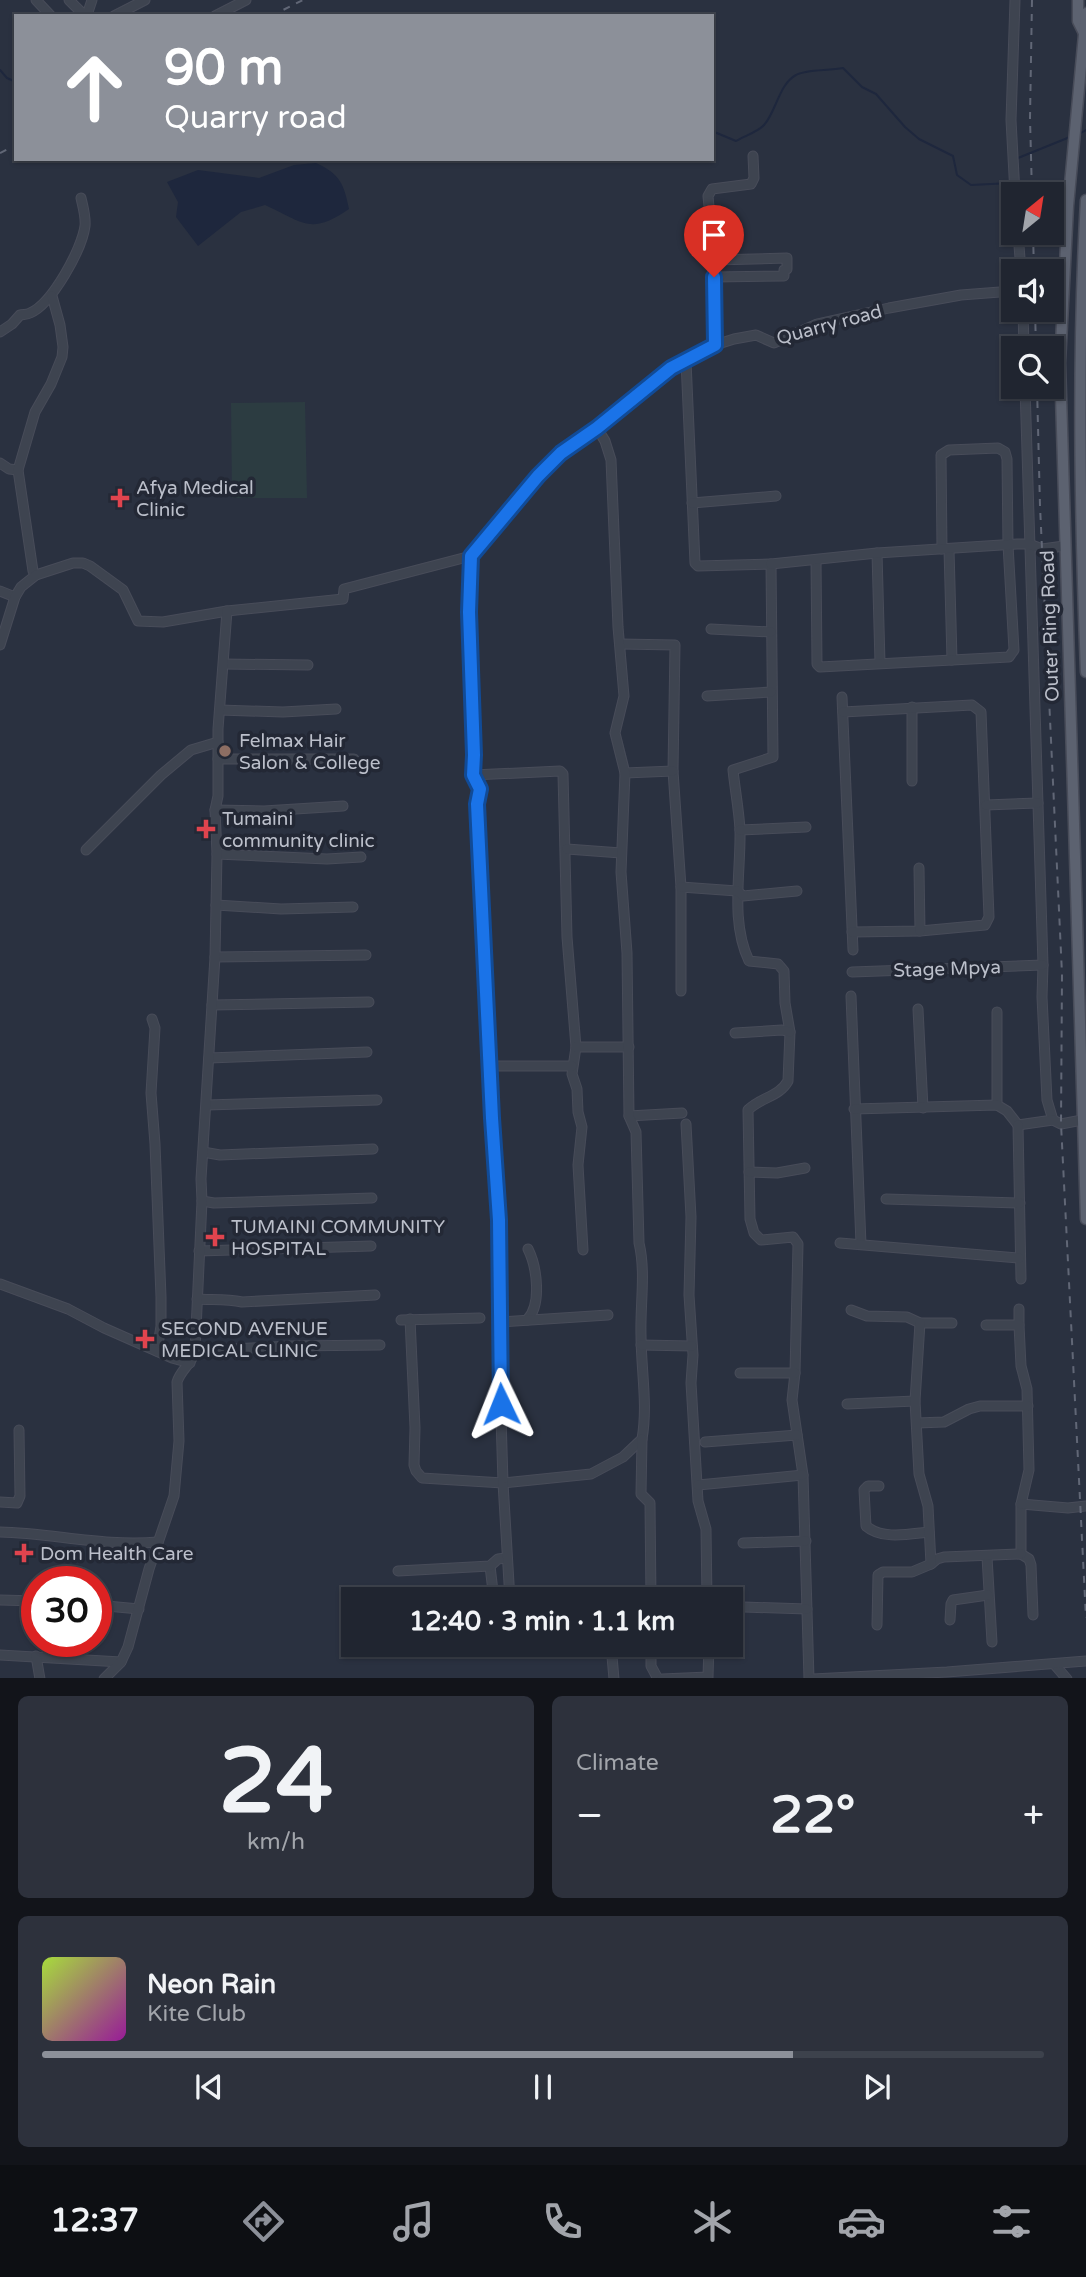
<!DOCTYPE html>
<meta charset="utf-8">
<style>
:root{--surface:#202530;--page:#2d313c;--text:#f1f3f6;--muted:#a2a5ab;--line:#3d424c;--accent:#8c9099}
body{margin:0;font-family:"Varela Round",sans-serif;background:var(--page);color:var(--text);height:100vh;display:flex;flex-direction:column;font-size:26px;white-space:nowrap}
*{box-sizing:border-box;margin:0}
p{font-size:23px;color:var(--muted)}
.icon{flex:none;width:38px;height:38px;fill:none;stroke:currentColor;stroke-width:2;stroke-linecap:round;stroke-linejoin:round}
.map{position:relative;height:1678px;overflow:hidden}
.side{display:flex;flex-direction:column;gap:18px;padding:18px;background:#12141a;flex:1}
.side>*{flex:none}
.banner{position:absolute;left:14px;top:14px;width:700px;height:147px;border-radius:0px;box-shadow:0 2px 5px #0004,0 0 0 2px var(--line);background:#8c9099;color:#fff;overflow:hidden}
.needle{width:46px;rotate:30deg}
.tools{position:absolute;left:1001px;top:182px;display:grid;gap:14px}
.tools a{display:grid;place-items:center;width:63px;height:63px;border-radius:0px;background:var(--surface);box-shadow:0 2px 5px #0004,0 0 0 2px var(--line);font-size:35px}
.speed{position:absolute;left:21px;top:1566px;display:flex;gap:14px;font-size:35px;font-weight:700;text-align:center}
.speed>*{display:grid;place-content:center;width:91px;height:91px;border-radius:50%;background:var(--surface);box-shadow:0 2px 5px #0004,0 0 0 2px var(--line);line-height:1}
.speed .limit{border:10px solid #d22;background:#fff;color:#111}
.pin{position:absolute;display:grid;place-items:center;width:60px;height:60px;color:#fff;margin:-72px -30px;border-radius:50% 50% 50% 0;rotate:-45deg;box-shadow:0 0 7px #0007}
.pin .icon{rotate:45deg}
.me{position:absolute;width:77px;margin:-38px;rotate:358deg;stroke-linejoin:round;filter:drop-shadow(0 0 5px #0008)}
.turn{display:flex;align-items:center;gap:24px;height:147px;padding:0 35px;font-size:32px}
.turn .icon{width:91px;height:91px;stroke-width:2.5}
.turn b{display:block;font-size:49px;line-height:60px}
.big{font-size:52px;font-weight:700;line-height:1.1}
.side .widget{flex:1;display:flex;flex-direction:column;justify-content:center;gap:10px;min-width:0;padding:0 24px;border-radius:10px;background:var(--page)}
.side .dial{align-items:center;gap:0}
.dial b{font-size:91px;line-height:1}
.song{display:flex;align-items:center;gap:21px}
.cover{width:84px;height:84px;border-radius:10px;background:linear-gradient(135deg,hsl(80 70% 55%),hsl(300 70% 35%))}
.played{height:7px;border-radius:4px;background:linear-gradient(90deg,var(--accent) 75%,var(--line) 75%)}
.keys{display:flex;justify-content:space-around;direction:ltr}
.heat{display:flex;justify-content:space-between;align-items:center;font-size:38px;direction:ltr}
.side .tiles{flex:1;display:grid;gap:18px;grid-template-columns:1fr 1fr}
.widget:last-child{grid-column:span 2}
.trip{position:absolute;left:341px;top:1587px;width:402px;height:70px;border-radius:0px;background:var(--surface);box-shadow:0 2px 5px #0004,0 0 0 2px var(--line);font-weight:700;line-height:70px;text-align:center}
.menu{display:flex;height:112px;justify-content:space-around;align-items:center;background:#0d0f13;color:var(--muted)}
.menu .icon{width:49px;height:49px}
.menu .selected{color:var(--accent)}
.menu b{font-size:32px;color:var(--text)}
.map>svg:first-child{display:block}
.green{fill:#2c3c41}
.water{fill:#1e273d}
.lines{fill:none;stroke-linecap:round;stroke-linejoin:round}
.stream{stroke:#1e273d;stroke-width:2}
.minor-casing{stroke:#484c59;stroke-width:11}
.major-casing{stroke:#484c59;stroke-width:13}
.minor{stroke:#3e4450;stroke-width:9}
.major{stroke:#5c6270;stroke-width:10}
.rail{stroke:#616776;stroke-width:2;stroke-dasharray:7 7;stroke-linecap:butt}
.route-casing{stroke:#114b97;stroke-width:18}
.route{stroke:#1a73e8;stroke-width:12}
.health-dot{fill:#e0444e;stroke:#232835;stroke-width:2.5}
.education-dot{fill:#8d6e63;stroke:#232835;stroke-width:2.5}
.labels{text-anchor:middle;stroke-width:7;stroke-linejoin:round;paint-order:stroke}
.street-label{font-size:19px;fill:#bbbfca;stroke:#232835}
.poi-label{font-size:19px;fill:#bbbfca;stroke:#232835;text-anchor:start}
</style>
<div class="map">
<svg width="1086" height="1679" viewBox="0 0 1086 1679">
<rect width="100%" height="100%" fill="#2a3140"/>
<path class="green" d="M305,402L307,498H232L231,403Z"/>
<path class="water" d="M316,163C340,174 344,184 349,209C310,236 303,222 265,205L241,212L198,246L176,217L178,202L167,182L198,170L259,178L294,165Z"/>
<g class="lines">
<g class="stream">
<path d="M0,70L7,78L16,82"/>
<path d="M712,131L736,141C744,136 758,132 764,125C776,112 779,84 796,75C806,69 829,71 843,68L862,87L876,94L905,127L919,139L953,156L957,175L971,185L1011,183"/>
<path d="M1079,134L1086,130"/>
<path d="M1018,158L1070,137"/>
</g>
<g class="minor-casing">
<g id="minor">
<path d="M36,0L51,16"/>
<path d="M69,0L83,14L87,15L92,0"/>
<path d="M1015,0L1011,120L1015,194"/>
<path d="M114,16L145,0"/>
<path d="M215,16L246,0"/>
<path d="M1018,233L1021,271"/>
<path d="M714,260L715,345"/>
<path d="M714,277L784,276V270L787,269V258L714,260L708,196L712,189L751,184L754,178L753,156"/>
<path d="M1023,310L1024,348"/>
<path d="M0,332L12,324L20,315C23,314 27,315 30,313C52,304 82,249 85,226C86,217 83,207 81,198"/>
<path d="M686,361L695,563L698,566L771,564L773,757L733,770C735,790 739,810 740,830C741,873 730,921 749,961L778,964L784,971L785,1003L790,1032L788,1081C779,1097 761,1097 748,1110L750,1219L754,1233L761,1240L793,1237L798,1244L795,1373L792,1400L803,1475L809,1679"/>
<path d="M1025,387L1043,965L1042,997L1047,1100L1053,1120"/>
<path d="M0,463L9,469L18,470"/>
<path d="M692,503L776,496"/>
<path d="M949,549L952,660"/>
<path d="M877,553L880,663"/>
<path d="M816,560L817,664L820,667L1009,657L1014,650L1008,545L1007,459L1005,452L998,448L949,450L941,455L942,549"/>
<path d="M771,564L877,553L1017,544H1029L1042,549L1064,546"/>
<path d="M36,575L33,571L18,470L35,412L51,384L62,357L63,347L60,325L52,296"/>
<path d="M0,591L15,597"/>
<path d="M711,629L771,632"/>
<path d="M621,644L675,645L673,771L681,887V991"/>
<path d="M0,645L15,597L21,587L36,575L73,563H83L90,566L123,590L138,621L163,622L227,611L343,599L344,589L471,556"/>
<path d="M224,664L308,665"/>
<path d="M707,696L771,692"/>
<path d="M842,697L853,950"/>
<path d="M912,707V781"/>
<path d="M220,710L283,712L336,709"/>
<path d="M843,712L972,705L981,712L989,917L985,925L920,931L852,932"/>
<path d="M218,759H354"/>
<path d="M625,773L673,771"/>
<path d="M473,775L560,771L563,774L567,937L576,1047L572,1074L577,1089L578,1112L582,1127L578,1165L583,1250"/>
<path d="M986,805L1038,803"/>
<path d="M215,810L264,811L343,806"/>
<path d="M740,830L806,827"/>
<path d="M567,849L621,853"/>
<path d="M86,850L161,775L191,750L218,742"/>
<path d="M217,854L327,859L361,857"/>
<path d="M919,868L920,931"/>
<path d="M681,887L737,891L743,896L797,891"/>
<path d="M216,905L281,909L353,907"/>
<path d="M215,957L366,955"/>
<path d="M852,972L1043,965"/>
<path d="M851,996L861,1244"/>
<path d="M212,1005L369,1002"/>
<path d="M918,1009L923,1108"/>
<path d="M152,1019L155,1028L151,1093L155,1144L161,1297V1326L157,1351"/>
<path d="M735,1033L782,1030L790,1032"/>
<path d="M576,1047H629"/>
<path d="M209,1058L367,1052"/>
<path d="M491,1066H572"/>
<path d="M207,1105L377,1100"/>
<path d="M997,1105V1012"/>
<path d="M854,1109L997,1105L1007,1111L1018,1125L1053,1120L1061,1124L1082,1120"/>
<path d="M629,1116L682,1113"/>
<path d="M686,1124L691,1217L689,1295L693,1355L691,1383L698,1501L706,1529L707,1600"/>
<path d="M1018,1125L1021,1279"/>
<path d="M203,1152L220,1155L373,1149"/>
<path d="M749,1172L777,1173L805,1168"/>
<path d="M886,1199L1020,1203"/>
<path d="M202,1201L214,1203L372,1198"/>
<path d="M840,1243L1019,1258"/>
<path d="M199,1251L371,1246"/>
<path d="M0,1284L68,1309L104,1328L172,1358L190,1363"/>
<path d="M197,1299C212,1300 227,1299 242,1302L375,1295"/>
<path d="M1019,1309V1325"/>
<path d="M851,1310L867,1316L907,1317L920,1323H952"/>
<path d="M410,1319L415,1428L414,1465L416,1471L422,1478L503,1483L591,1474L623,1457L642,1439C648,1405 641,1369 641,1335C640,1305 646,1272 639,1243L636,1132L629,1116L627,953L621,872L625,773L615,733L624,696L618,627L611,460L605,441L597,428"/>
<path d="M401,1320L480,1318"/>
<path d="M527,1320C542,1305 537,1267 528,1249"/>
<path d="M500,1322L608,1315"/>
<path d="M986,1325H1019L1021,1366L1027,1389L1029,1470L1021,1504V1554L1029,1559L1031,1565L1033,1615"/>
<path d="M641,1345L692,1346"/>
<path d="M195,1351L290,1346L380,1345"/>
<path d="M740,1373H795"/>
<path d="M847,1404L915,1401"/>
<path d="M917,1423L944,1422L969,1409L980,1406H1028"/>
<path d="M642,1439L641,1494L650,1503L651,1600"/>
<path d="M705,1442L797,1435"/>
<path d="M698,1485L803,1475"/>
<path d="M879,1486H868L864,1490L866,1526C882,1540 909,1534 929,1532"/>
<path d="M0,1502L17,1503L20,1496L19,1430"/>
<path d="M1021,1504L1068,1508L1086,1506"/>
<path d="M0,1532C52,1533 105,1547 158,1542"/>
<path d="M743,1543L806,1541"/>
<path d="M987,1557L992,1642"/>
<path d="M931,1564L937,1559L944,1557L1021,1554"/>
<path d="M490,1566L494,1600"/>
<path d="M398,1571L490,1566L498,1559L506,1558"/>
<path d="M0,1600L37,1601"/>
<path d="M510,1600L503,1483L499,1350V1220L492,1117L477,804L480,789L473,775L474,755L469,612L471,556L560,453L597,428L671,368L715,345L734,339L756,335L774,343L817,324L889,308L961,295L1013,291"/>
<path d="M96,1605L139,1609"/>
<path d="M744,1607L807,1609"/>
<path d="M950,1620L951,1604L953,1600L988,1595"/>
<path d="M877,1625L878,1575L883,1572H912L931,1564L928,1506L919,1474L915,1401L920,1323"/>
<path d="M611,1645L614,1679"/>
<path d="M651,1645V1666L658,1679"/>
<path d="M611,1652L651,1648"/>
<path d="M0,1655L121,1662"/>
<path d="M36,1656L40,1679"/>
<path d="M1054,1664L1067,1679"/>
<path d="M104,1679L121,1662L128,1647L149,1569L174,1496L179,1441L177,1382C181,1369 192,1364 195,1351L202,1201L201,1179L215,957L217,854L215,810L218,796V729L227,611"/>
<path d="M662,1679L708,1677L709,1645"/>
<path d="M813,1679L947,1672L1086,1661"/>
</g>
</g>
<g class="major-casing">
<g id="major">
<path d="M1078,0V21L1084,33"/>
<path d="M1086,13L1068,206L1060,363L1086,1219"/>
<path d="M1086,200C1077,357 1080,515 1086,672"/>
</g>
</g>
<use href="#minor" class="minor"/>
<use href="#major" class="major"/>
<g class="rail">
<path d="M1032,0L1030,118L1032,194"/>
<path d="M271,16L303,0"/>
<path d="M0,153L16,145"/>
<path d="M1033,233L1034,271"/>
<path d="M1035,310L1036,348"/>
<path d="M1037,387L1040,506L1062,974L1061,1124L1086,1618"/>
</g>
</g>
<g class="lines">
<g class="route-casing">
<path id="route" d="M501,1404L499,1220L492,1118L477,804L480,789L473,775L474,755L469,612L471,556L538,476L561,453L597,428L671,368L715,345L714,277"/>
</g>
<use href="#route" class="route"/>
</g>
<g class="health-dot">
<path d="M116.5 487.5h7v7h7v7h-7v7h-7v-7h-7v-7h7z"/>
<path d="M202.5 818.5h7v7h7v7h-7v7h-7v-7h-7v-7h7z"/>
<path d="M211.5 1226.5h7v7h7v7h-7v7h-7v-7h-7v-7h7z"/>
<path d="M141.5 1328.5h7v7h7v7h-7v7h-7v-7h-7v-7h7z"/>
<path d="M20.5 1542.5h7v7h7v7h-7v7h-7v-7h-7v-7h7z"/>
</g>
<circle class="education-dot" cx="225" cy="751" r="7"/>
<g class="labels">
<g class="street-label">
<text transform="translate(829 324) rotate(-15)" y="7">Quarry road</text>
<text transform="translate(1049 626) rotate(-92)" y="7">Outer Ring Road</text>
<text transform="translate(947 968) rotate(-2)" y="7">Stage Mpya</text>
</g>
<g class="poi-label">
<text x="136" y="494">Afya Medical<tspan x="136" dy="22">Clinic</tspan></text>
<text x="239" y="747">Felmax Hair<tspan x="239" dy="22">Salon &amp; College</tspan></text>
<text x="222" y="825">Tumaini<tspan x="222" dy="22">community clinic</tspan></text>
<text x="231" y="1233">TUMAINI COMMUNITY<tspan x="231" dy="22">HOSPITAL</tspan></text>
<text x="161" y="1335">SECOND AVENUE<tspan x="161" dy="22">MEDICAL CLINIC</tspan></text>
<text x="40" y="1560">Dom Health Care</text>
</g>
</g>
</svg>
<div class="tools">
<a><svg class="needle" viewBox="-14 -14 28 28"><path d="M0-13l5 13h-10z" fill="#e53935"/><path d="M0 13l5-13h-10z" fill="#a2a5ab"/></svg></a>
<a><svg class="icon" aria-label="sound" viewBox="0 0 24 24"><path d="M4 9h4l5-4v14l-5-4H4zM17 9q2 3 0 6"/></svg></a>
<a><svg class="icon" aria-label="search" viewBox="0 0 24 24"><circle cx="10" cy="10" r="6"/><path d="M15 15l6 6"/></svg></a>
</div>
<div class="speed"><div class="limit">30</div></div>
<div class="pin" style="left:714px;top:277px;background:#d93025"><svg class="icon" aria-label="arrive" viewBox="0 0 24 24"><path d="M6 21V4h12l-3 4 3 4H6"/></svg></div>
<svg class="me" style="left:501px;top:1404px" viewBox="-20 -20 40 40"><path d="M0-17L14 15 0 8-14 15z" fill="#1a73e8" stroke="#fff" stroke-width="4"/></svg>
<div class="trip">12:40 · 3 min · 1.1 km</div>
<div class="banner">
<div class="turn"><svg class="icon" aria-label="ahead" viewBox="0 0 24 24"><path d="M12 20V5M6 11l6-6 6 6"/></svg><div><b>90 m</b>Quarry road</div></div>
</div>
</div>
<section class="side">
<div class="tiles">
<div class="widget dial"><b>24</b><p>km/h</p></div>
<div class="widget"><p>Climate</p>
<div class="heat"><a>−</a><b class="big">22°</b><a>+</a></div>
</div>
<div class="widget">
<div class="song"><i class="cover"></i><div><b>Neon Rain</b><p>Kite Club</p></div></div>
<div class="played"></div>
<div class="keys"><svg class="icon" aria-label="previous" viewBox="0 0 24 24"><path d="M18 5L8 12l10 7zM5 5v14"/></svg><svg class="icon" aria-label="pause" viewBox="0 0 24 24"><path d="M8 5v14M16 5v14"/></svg><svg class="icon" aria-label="next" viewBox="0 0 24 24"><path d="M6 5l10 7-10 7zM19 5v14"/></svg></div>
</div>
</div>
</section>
<nav class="menu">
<b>12:37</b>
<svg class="icon selected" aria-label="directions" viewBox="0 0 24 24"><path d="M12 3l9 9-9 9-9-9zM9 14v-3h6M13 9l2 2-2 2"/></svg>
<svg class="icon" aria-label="music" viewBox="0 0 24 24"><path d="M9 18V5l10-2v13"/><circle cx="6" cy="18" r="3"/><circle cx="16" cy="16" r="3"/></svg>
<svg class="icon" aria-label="phone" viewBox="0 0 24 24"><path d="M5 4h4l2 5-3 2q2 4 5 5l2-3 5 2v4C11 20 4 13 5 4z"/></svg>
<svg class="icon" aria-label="climate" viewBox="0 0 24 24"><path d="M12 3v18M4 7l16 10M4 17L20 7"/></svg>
<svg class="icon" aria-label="car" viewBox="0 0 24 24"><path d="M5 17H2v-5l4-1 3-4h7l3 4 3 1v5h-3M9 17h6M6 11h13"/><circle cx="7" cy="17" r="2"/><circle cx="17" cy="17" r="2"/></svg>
<svg class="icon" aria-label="filters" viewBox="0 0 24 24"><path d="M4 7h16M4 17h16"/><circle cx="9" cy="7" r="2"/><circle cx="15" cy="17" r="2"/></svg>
</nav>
